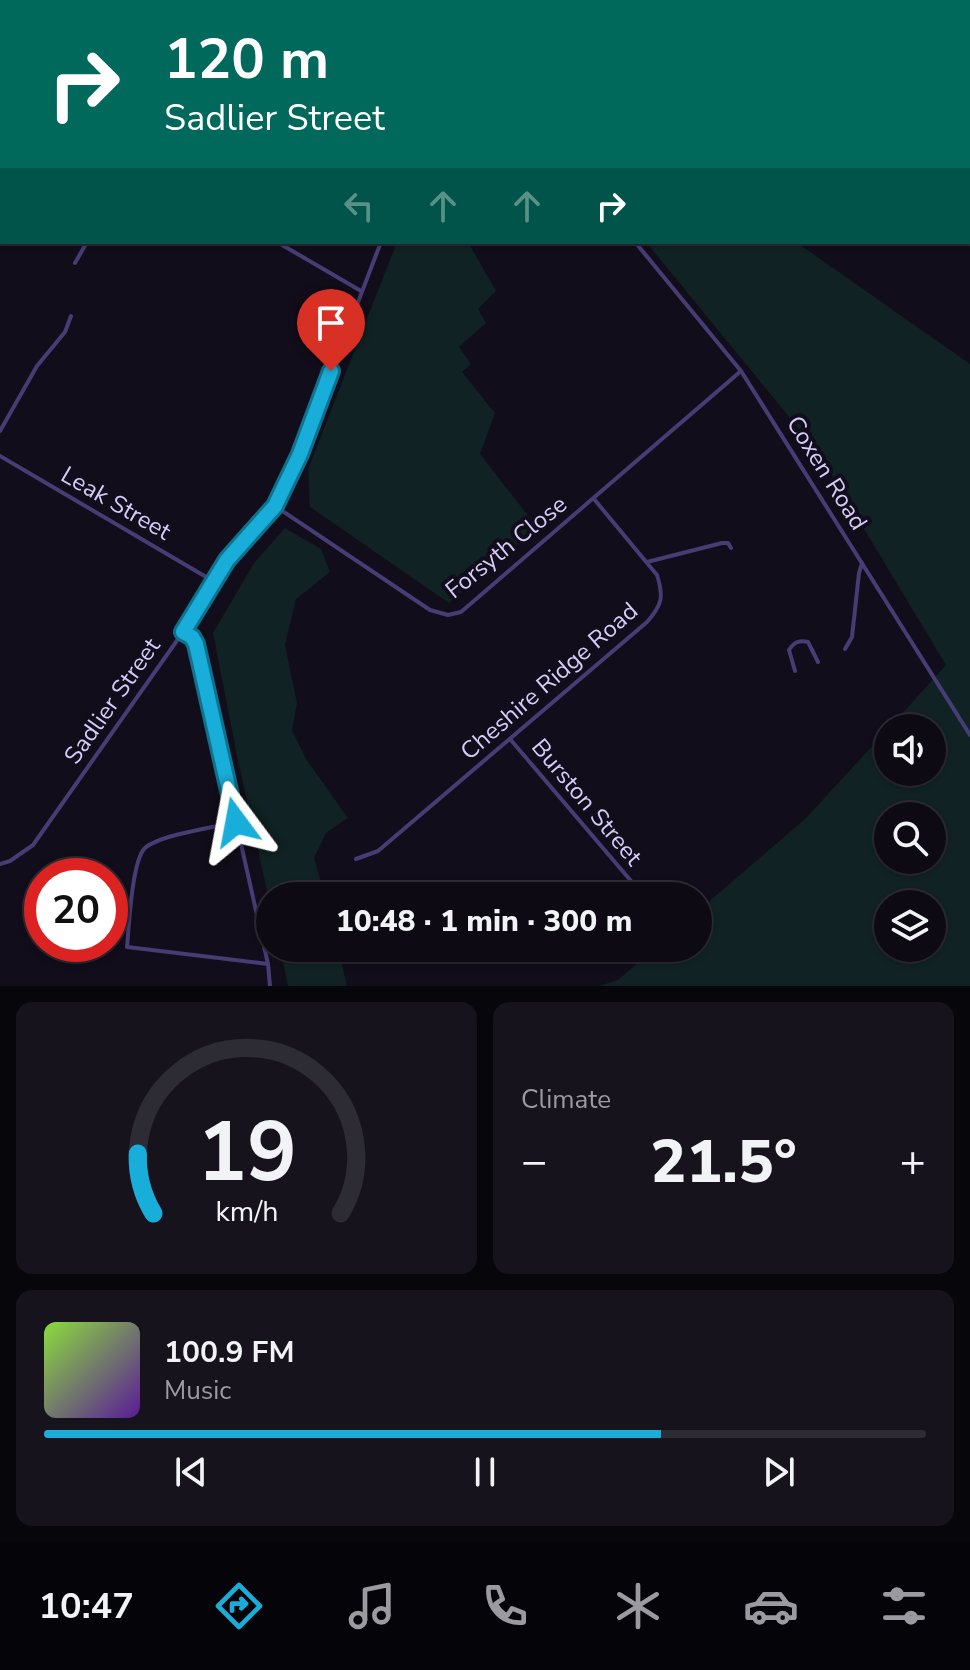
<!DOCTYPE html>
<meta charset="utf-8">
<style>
:root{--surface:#0d0a14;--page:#16131d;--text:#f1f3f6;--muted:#9a9aa0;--line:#2d2b34;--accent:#18aed9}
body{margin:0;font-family:"Nunito Sans",sans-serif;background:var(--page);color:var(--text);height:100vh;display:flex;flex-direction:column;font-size:30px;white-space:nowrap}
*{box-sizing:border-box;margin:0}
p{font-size:26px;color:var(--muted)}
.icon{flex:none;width:44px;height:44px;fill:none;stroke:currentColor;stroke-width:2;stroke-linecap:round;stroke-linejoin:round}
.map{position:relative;height:986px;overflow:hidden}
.drawer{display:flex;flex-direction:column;gap:16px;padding:16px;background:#07060b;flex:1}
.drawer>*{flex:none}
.banner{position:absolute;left:0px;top:0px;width:970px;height:244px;box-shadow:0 2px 6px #0004,0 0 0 2px var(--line);background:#00695c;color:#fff;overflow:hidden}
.controls{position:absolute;left:874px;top:714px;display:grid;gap:16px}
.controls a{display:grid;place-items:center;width:72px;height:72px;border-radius:50%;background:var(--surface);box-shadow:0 2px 6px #0004,0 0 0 2px var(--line);font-size:40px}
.speed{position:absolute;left:24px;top:858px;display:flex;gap:16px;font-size:40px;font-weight:700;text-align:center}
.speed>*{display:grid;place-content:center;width:104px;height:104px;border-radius:50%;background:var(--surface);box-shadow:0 2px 6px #0004,0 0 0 2px var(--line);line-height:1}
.speed .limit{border:12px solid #d22;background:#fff;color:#111}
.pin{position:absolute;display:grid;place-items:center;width:68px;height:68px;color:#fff;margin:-82px -34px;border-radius:50% 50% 50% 0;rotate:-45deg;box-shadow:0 0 8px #0007}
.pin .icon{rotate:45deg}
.me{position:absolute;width:88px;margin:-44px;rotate:347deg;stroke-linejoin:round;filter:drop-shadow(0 0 6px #0008)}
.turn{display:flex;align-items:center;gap:28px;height:168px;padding:0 32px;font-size:36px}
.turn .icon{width:104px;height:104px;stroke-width:2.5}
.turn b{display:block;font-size:56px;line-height:68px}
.lanes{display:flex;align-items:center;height:76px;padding:0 32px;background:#0003;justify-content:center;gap:40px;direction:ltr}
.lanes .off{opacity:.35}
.big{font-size:60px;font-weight:800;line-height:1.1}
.drawer .widget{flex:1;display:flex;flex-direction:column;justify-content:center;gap:12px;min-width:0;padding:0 28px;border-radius:16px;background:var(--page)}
.drawer .dial{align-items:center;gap:0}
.dial svg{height:208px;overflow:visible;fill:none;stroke:var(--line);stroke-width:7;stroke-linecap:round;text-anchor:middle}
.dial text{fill:var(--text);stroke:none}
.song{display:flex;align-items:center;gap:24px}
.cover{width:96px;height:96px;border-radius:12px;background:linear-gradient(135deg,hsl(90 70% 55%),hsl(270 70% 35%))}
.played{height:8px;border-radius:4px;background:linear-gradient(90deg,var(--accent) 70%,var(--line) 70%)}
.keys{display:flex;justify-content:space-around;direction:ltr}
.heat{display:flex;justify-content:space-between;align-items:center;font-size:44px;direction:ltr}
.drawer .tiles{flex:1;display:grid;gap:16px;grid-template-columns:1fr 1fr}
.widget:last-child{grid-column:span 2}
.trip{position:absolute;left:256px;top:882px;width:456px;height:80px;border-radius:40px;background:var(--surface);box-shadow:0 2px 6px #0004,0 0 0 2px var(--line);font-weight:800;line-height:80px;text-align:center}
.tab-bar{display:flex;height:128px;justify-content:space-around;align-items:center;background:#050408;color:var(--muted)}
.tab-bar .icon{width:56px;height:56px}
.tab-bar .current{color:var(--accent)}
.tab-bar b{font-size:36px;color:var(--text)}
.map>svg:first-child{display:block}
.green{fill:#102223;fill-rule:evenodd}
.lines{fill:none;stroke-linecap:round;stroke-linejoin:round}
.stream{stroke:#0d1633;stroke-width:3}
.lane{stroke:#463d74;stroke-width:4}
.route-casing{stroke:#10718d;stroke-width:20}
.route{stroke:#18aed9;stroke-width:14}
.labels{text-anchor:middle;stroke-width:8;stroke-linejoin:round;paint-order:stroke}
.street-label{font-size:24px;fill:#d7ccf9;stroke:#110d1a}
</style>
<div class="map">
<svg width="970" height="986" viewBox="0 0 970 986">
<rect width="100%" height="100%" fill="#110d1a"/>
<g class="green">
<path d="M397,242H468L496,291L478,309L486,323L459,347L471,364L462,372L495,413L480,454L537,527L449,603L310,507L308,469Z"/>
<path d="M646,242H796L970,364V986H599L618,980L655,948H698V911L805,819L888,729V772H932V728H889L946,665L817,451ZM888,816H932V860H888ZM888,904H932V948H888Z"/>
<path d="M285,528L321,549L330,572L296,599L285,645L297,703L292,730L306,759L348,818L326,833L314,858L325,896H270V904L237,756L213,633L254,563Z"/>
<path d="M280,948H338L347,986H288Z"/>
</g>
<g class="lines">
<path class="stream" d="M409,0L412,2"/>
<g class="lane">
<path d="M346,0L350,2"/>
<path d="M882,0L885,2"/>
<path d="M472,2V0"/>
<path d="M968,60L970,61"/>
<path d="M0,80L2,82"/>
<path d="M0,95L2,93"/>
<path d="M277,242L361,291"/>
<path d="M635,242L741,371L970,735"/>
<path d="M75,263L87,242"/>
<path d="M0,431L37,366L65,332L71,316"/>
<path d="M0,456L213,581"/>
<path d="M275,506L430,610L448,615L461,612L741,371"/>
<path d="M647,562L722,543H728L731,548"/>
<path d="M183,632L192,637L196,644L268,964L270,986"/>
<path d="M845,649L852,637L859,573L862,563"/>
<path d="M795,671L789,650C794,642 799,640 808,642L818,662"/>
<path d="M510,739L637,888"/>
<path d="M236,822C216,827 159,835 145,848C132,860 129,926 127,947L268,964"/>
<path d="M356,859L378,851L647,622C662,605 664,597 657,575L594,499"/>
<path d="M0,864L10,861L33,845L183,632L227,560L275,506L300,454L381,242"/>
</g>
</g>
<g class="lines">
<g class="route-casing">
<path id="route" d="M236,822L196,644L192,637L183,632L227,560L275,506L300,454L331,371"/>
</g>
<use href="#route" class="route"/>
</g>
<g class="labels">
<g class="street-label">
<text transform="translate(827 473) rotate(58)" y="8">Coxen Road</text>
<text transform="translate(116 503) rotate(30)" y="8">Leak Street</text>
<text transform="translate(506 547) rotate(-39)" y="8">Forsyth Close</text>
<text transform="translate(549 681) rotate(-41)" y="8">Cheshire Ridge Road</text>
<text transform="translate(112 701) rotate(-55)" y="8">Sadlier Street</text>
<text transform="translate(587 802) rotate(50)" y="8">Burston Street</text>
</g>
</g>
</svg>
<div class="controls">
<a><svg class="icon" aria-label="sound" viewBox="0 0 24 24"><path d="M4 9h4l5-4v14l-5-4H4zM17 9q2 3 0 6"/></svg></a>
<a><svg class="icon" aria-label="search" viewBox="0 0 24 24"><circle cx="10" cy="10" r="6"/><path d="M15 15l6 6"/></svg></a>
<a><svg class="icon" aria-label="layers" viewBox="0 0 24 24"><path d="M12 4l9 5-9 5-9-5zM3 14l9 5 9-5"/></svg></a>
</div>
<div class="speed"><div class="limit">20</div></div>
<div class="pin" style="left:331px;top:371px;background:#d93025"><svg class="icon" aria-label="arrive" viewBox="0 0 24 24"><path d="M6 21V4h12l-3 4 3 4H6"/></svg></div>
<svg class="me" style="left:236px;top:822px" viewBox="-20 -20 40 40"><path d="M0-17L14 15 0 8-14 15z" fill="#18aed9" stroke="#fff" stroke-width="4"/></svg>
<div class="trip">10:48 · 1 min · 300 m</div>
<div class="banner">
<div class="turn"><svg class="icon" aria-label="right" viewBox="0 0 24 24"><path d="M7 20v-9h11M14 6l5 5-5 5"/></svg><div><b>120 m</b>Sadlier Street</div></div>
<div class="lanes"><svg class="icon off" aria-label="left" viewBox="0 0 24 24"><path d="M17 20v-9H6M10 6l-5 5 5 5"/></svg><svg class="icon off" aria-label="ahead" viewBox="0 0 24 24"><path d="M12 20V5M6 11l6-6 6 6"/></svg><svg class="icon off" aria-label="ahead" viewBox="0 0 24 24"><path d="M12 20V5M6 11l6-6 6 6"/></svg><svg class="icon" aria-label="right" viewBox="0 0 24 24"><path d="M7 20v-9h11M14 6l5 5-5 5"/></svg></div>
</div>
</div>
<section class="drawer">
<div class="tiles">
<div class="widget dial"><svg viewBox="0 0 100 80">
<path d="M14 69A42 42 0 1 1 86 69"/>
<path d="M14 69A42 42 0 0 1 8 46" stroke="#18aed9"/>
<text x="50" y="56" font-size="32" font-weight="700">19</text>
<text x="50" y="72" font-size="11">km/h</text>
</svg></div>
<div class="widget"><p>Climate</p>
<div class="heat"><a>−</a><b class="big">21.5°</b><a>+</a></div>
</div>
<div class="widget">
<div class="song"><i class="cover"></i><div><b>100.9 FM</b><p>Music</p></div></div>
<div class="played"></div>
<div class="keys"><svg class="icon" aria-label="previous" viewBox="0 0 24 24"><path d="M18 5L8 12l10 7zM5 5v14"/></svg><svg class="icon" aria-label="pause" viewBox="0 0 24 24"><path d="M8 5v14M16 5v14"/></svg><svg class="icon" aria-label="next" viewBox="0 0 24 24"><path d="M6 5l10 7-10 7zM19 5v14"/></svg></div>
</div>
</div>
</section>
<nav class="tab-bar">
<b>10:47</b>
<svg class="icon current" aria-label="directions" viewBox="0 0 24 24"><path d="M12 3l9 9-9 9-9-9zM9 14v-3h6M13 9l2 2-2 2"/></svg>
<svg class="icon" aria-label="music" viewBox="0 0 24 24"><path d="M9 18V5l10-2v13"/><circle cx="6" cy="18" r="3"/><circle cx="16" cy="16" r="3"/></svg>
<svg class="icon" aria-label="phone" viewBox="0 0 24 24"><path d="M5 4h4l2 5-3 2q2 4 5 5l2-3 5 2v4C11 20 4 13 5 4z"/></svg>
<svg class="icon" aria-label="climate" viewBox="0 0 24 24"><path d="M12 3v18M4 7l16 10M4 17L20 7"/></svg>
<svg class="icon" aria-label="car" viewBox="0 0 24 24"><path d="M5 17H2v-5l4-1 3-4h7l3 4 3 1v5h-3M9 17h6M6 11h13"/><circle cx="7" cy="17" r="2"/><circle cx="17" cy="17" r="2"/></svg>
<svg class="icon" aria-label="filters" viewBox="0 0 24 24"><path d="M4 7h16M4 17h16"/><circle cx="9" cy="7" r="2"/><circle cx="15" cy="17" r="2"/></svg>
</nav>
